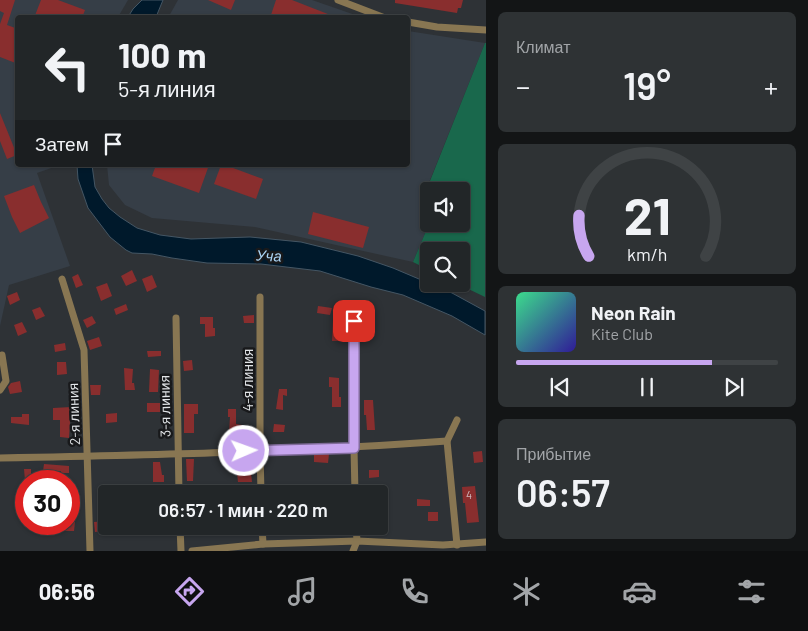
<!DOCTYPE html>
<html lang="ru">
<meta charset="utf-8">
<style>
:root{--surface:#222628;--page:#2e3234;--text:#f1f3f6;--muted:#a2a5a8;--line:#3f4345;--accent:#c7a6ef}
body{margin:0;font-family:Barlow,sans-serif;background:var(--page);color:var(--text);height:100vh;display:flex;flex-direction:column;font-size:19px;white-space:nowrap}
*{box-sizing:border-box;margin:0}
p{font-size:16px;color:var(--muted)}
.icon{flex:none;width:28px;height:28px;fill:none;stroke:currentColor;stroke-width:2;stroke-linecap:round;stroke-linejoin:round}
.map{position:relative;flex:1;overflow:hidden}
.side{display:flex;flex-direction:column;gap:12px;padding:12px;background:#131516;width:322px}
.side>*{flex:none}
.hud{position:absolute;left:15px;top:15px;width:395px;height:152px;border-radius:5px;box-shadow:0 1px 4px #0004,0 0 0 1px var(--line);background:#222628;color:var(--text);overflow:hidden}
.fabs{position:absolute;left:420px;top:182px;display:grid;gap:10px}
.fabs a{display:grid;place-items:center;width:50px;height:50px;border-radius:5px;background:var(--surface);box-shadow:0 1px 4px #0004,0 0 0 1px var(--line);font-size:25px}
.speed{position:absolute;left:15px;top:470px;display:flex;gap:10px;font-size:25px;font-weight:700;text-align:center}
.speed>*{display:grid;place-content:center;width:65px;height:65px;border-radius:50%;background:var(--surface);box-shadow:0 1px 4px #0004,0 0 0 1px var(--line);line-height:1}
.speed .limit{border:8px solid #d22;background:#fff;color:#111}
.pin{position:absolute;display:grid;place-items:center;width:42px;height:42px;color:#fff;margin:-21px;border-radius:10px;box-shadow:0 2px 8px #0006}
.me{position:absolute;width:55px;margin:-28px;rotate:88deg;stroke-linejoin:round;filter:drop-shadow(0 0 4px #0008)}
.turn{display:flex;align-items:center;gap:18px;height:105px;padding:0 20px;font-size:22px}
.turn .icon{width:65px;height:65px;stroke-width:2.5}
.turn b{display:block;font-size:35px;line-height:42px}
.then{display:flex;align-items:center;height:48px;padding:0 20px;background:#0003;gap:10px;font-size:19px}
.big{font-size:38px;font-weight:600;line-height:1.1}
.side .tile{flex:1;display:flex;flex-direction:column;justify-content:center;gap:8px;min-width:0;padding:0 18px;border-radius:8px;background:var(--page)}
.side .dial{align-items:center;gap:0}
.dial svg{height:130px;overflow:visible;fill:none;stroke:var(--line);stroke-width:7;stroke-linecap:round;text-anchor:middle}
.dial text{fill:var(--text);stroke:none}
.song{display:flex;align-items:center;gap:15px}
.cover{width:60px;height:60px;border-radius:8px;background:linear-gradient(135deg,hsl(150 70% 55%),hsl(250 70% 35%))}
.played{height:5px;border-radius:2px;background:linear-gradient(90deg,var(--accent) 75%,var(--line) 75%)}
.keys{display:flex;justify-content:space-around;direction:ltr}
.heat{display:flex;justify-content:space-between;align-items:center;font-size:28px;direction:ltr}
.trip{position:absolute;left:98px;top:485px;width:290px;height:50px;border-radius:5px;background:var(--surface);box-shadow:0 1px 4px #0004,0 0 0 1px var(--line);font-weight:600;line-height:50px;text-align:center}
.tab-bar{display:flex;height:80px;justify-content:space-around;align-items:center;background:#0e0f10;color:var(--muted)}
.tab-bar .icon{width:35px;height:35px}
.tab-bar .selected{color:var(--accent)}
.tab-bar b{font-size:22px;color:var(--text)}
main{display:flex;flex:1;min-height:0}
.map>svg:first-child{display:block}
.built{fill:#363e47}
.green{fill:#19684c}
.water{fill:#00192b;stroke:#445664}
.building{fill:#892e2e}
.lines{fill:none;stroke-linecap:round;stroke-linejoin:round}
.minor{stroke:#887652;stroke-width:7}
.route-casing{stroke:#816c9b;stroke-width:12}
.route{stroke:#c7a6ef;stroke-width:9}
.labels{text-anchor:middle;stroke-width:5;stroke-linejoin:round;paint-order:stroke}
.number-label{font-size:11px;fill:#ccb7ba}
.street-label{font-size:14px;fill:#e2e5e8;stroke:#18191b}
.water-label{font-size:15px;font-style:italic;fill:#abd4f4;stroke:#18191b}
</style>
<main>
<div class="map">
<svg width="486" height="551" viewBox="0 0 486 551">
<rect width="100%" height="100%" fill="#2e3236"/>
<g class="built">
<path d="M0,0H128L118,17L18,18V165H55L54,167L37,173L70,266L9,285L0,326Z"/>
<path d="M178,0H312L361,17L168,18Z"/>
<path d="M408,31L485,43L424,195L429,199V224L413,262L255,227L152,218L125,205L109,185L107,165H408Z"/>
</g>
<path class="green" d="M485,43H486L485,297L458,284H461V251H429V270L413,262L429,224H461V191H429V199L424,196Z"/>
<g class="water">
<path d="M142,0H163L156,17H128L133,9Z"/>
<path d="M77,165H92L95,187L102,199L109,208L120,217L137,228L160,235L191,239L250,237L301,242L358,256L393,268L452,293L485,311V335L452,316L403,295L371,287L320,271L261,264L207,263L172,258L152,254L132,253L126,250L110,237L88,208L78,179Z"/>
</g>
<g class="building">
<path d="M0,0H15L7,25L18,29V64L0,57V24L4,13L0,11Z"/>
<path d="M41,0H58L85,10L82,18H34Z"/>
<path d="M208,0H235L231,10Z"/>
<path d="M276,0H292L338,18H270Z"/>
<path d="M395,0H463L461,8H458L457,13L395,3Z"/>
<path d="M0,113L17,155L7,159L0,141Z"/>
<path d="M156,165H209L199,193L152,176Z"/>
<path d="M221,165H225L263,179L256,199L214,184Z"/>
<path d="M34,185L41,202L49,218L20,233L12,217L4,196Z"/>
<path d="M313,212L369,227L363,248L308,234Z"/>
<path d="M132,270L137,281L126,286L121,276Z"/>
<path d="M78,274L83,285L76,288L72,277Z"/>
<path d="M152,275L157,287L147,292L142,279Z"/>
<path d="M107,283L112,296L101,301L96,287Z"/>
<path d="M17,292L20,300L10,305L7,296Z"/>
<path d="M126,304L128,310L116,315L114,309Z"/>
<path d="M318,306L332,308L330,315L317,313Z"/>
<path d="M40,307L45,316L36,320L32,310Z"/>
<path d="M254,315V323H244L243,316Z"/>
<path d="M92,316L96,323L87,328L83,320Z"/>
<path d="M200,317H213V328H215V336L205,337V324H200Z"/>
<path d="M333,320L345,321V329L339,328L340,341H332Z"/>
<path d="M22,322L27,332L18,336L14,325Z"/>
<path d="M99,337L102,346L90,350L87,341Z"/>
<path d="M65,343L66,350L55,352L54,345Z"/>
<path d="M147,351H161V356L148,357Z"/>
<path d="M192,360L193,370L184,371L183,361Z"/>
<path d="M57,362H66L67,374L57,375Z"/>
<path d="M124,368L133,369L132,383H134L135,390H125Z"/>
<path d="M150,369L159,370L158,392H149Z"/>
<path d="M329,377L339,378V397H341V407H332V387H329Z"/>
<path d="M20,381L22,392L10,394L8,387L11,383Z"/>
<path d="M90,385H101L100,395H91Z"/>
<path d="M279,389H287V396L283,395V410L276,409Z"/>
<path d="M364,400H373L375,430H367L366,415H364Z"/>
<rect x="147" y="403" width="13" height="9"/>
<path d="M184,404H198V414H194V433H184Z"/>
<path d="M71,407L69,438L60,437V420H53V408Z"/>
<path d="M228,409H236V424L242,425L241,432H229L230,417H228Z"/>
<path d="M117,413V422L106,423V414Z"/>
<path d="M22,414H29V425L11,423V417H22Z"/>
<path d="M274,424L285,425L284,432H273Z"/>
<path d="M482,451L483,462L474,463L473,452Z"/>
<path d="M314,454H329L328,463L314,462Z"/>
<rect x="246" y="458" width="9" height="10"/>
<path d="M186,459H194L193,481H187Z"/>
<path d="M153,462H160L162,475H164V482H153Z"/>
<path d="M44,464L69,466V473H61V471H43Z"/>
<path d="M24,469H31V481H25Z"/>
<path d="M369,470H379V477L369,478Z"/>
<path d="M237,473H251L252,482H238Z"/>
<path d="M475,486L479,522L467,523L465,503H463L462,487Z"/>
<path d="M417,499L430,500V506H417Z"/>
<rect x="428" y="512" width="10" height="9"/>
<rect x="379" y="513" width="8" height="13"/>
<path d="M106,521V531L95,532L94,522Z"/>
<path d="M69,522H75L74,531H61V524H69Z"/>
</g>
<g class="lines">
<g class="minor">
<path d="M338,0L385,18"/>
<path d="M408,22L437,27L486,30"/>
<path d="M62,279L84,350L90,551"/>
<path d="M260,297V450L261,494"/>
<path d="M176,318L179,494"/>
<path d="M355,321L354,448L355,494"/>
<path d="M0,390L6,381L2,355"/>
<path d="M0,458C149,455 298,452 447,441"/>
<path d="M180,526L181,551"/>
<path d="M262,526L263,544"/>
<path d="M457,545L447,441L457,420"/>
<path d="M192,551L263,544L357,541L443,545L486,542"/>
<path d="M353,551L357,541L356,526"/>
</g>
</g>
<g class="lines">
<g class="route-casing">
<path id="route" d="M244,451L354,448V321"/>
</g>
<use href="#route" class="route"/>
</g>
<g class="labels">
<g class="number-label">
<text x="469" y="499">4</text>
</g>
<g class="street-label">
<text transform="translate(248 380) rotate(-90)" y="5">4-я линия</text>
<text transform="translate(165 406) rotate(-91)" y="5">3-я линия</text>
<text transform="translate(74 414) rotate(-92)" y="5">2-я линия</text>
</g>
<g class="water-label">
<text transform="translate(269 256) rotate(2)" y="5">Уча</text>
</g>
</g>
</svg>
<div class="fabs">
<a><svg class="icon" aria-label="sound" viewBox="0 0 24 24"><path d="M4 9h4l5-4v14l-5-4H4zM17 9q2 3 0 6"/></svg></a>
<a><svg class="icon" aria-label="search" viewBox="0 0 24 24"><circle cx="10" cy="10" r="6"/><path d="M15 15l6 6"/></svg></a>
</div>
<div class="speed"><div class="limit">30</div></div>
<div class="pin" style="left:354px;top:321px;background:#d93025"><svg class="icon" aria-label="arrive" viewBox="0 0 24 24"><path d="M6 21V4h12l-3 4 3 4H6"/></svg></div>
<svg class="me" style="left:244px;top:451px" viewBox="-20 -20 40 40"><circle r="17" fill="#c7a6ef" stroke="#fff" stroke-width="3"/><path d="M0-11L8 9 0 5-8 9z" fill="#fff"/></svg>
<div class="trip">06:57 · 1 мин · 220 m</div>
<div class="hud">
<div class="turn"><svg class="icon" aria-label="left" viewBox="0 0 24 24"><path d="M17 20v-9H6M10 6l-5 5 5 5"/></svg><div><b>100 m</b>5-я линия</div></div>
<div class="then">Затем<svg class="icon" aria-label="arrive" viewBox="0 0 24 24"><path d="M6 21V4h12l-3 4 3 4H6"/></svg></div>
</div>
</div>
<section class="side">
<div class="tile"><p>Климат</p>
<div class="heat"><a>−</a><b class="big">19°</b><a>+</a></div>
</div>
<div class="tile dial"><svg viewBox="0 0 100 80">
<path d="M14 69A42 42 0 1 1 86 69"/>
<path d="M14 69A42 42 0 0 1 8 44" stroke="#c7a6ef"/>
<text x="50" y="56" font-size="32" font-weight="700">21</text>
<text x="50" y="72" font-size="11">km/h</text>
</svg></div>
<div class="tile">
<div class="song"><i class="cover"></i><div><b>Neon Rain</b><p>Kite Club</p></div></div>
<div class="played"></div>
<div class="keys"><svg class="icon" aria-label="previous" viewBox="0 0 24 24"><path d="M18 5L8 12l10 7zM5 5v14"/></svg><svg class="icon" aria-label="pause" viewBox="0 0 24 24"><path d="M8 5v14M16 5v14"/></svg><svg class="icon" aria-label="next" viewBox="0 0 24 24"><path d="M6 5l10 7-10 7zM19 5v14"/></svg></div>
</div>
<div class="tile"><p>Прибытие</p><b class="big">06:57</b></div>
</section>
</main>
<nav class="tab-bar">
<b>06:56</b>
<svg class="icon selected" aria-label="directions" viewBox="0 0 24 24"><path d="M12 3l9 9-9 9-9-9zM9 14v-3h6M13 9l2 2-2 2"/></svg>
<svg class="icon" aria-label="music" viewBox="0 0 24 24"><path d="M9 18V5l10-2v13"/><circle cx="6" cy="18" r="3"/><circle cx="16" cy="16" r="3"/></svg>
<svg class="icon" aria-label="phone" viewBox="0 0 24 24"><path d="M5 4h4l2 5-3 2q2 4 5 5l2-3 5 2v4C11 20 4 13 5 4z"/></svg>
<svg class="icon" aria-label="climate" viewBox="0 0 24 24"><path d="M12 3v18M4 7l16 10M4 17L20 7"/></svg>
<svg class="icon" aria-label="car" viewBox="0 0 24 24"><path d="M5 17H2v-5l4-1 3-4h7l3 4 3 1v5h-3M9 17h6M6 11h13"/><circle cx="7" cy="17" r="2"/><circle cx="17" cy="17" r="2"/></svg>
<svg class="icon" aria-label="filters" viewBox="0 0 24 24"><path d="M4 7h16M4 17h16"/><circle cx="9" cy="7" r="2"/><circle cx="15" cy="17" r="2"/></svg>
</nav>
